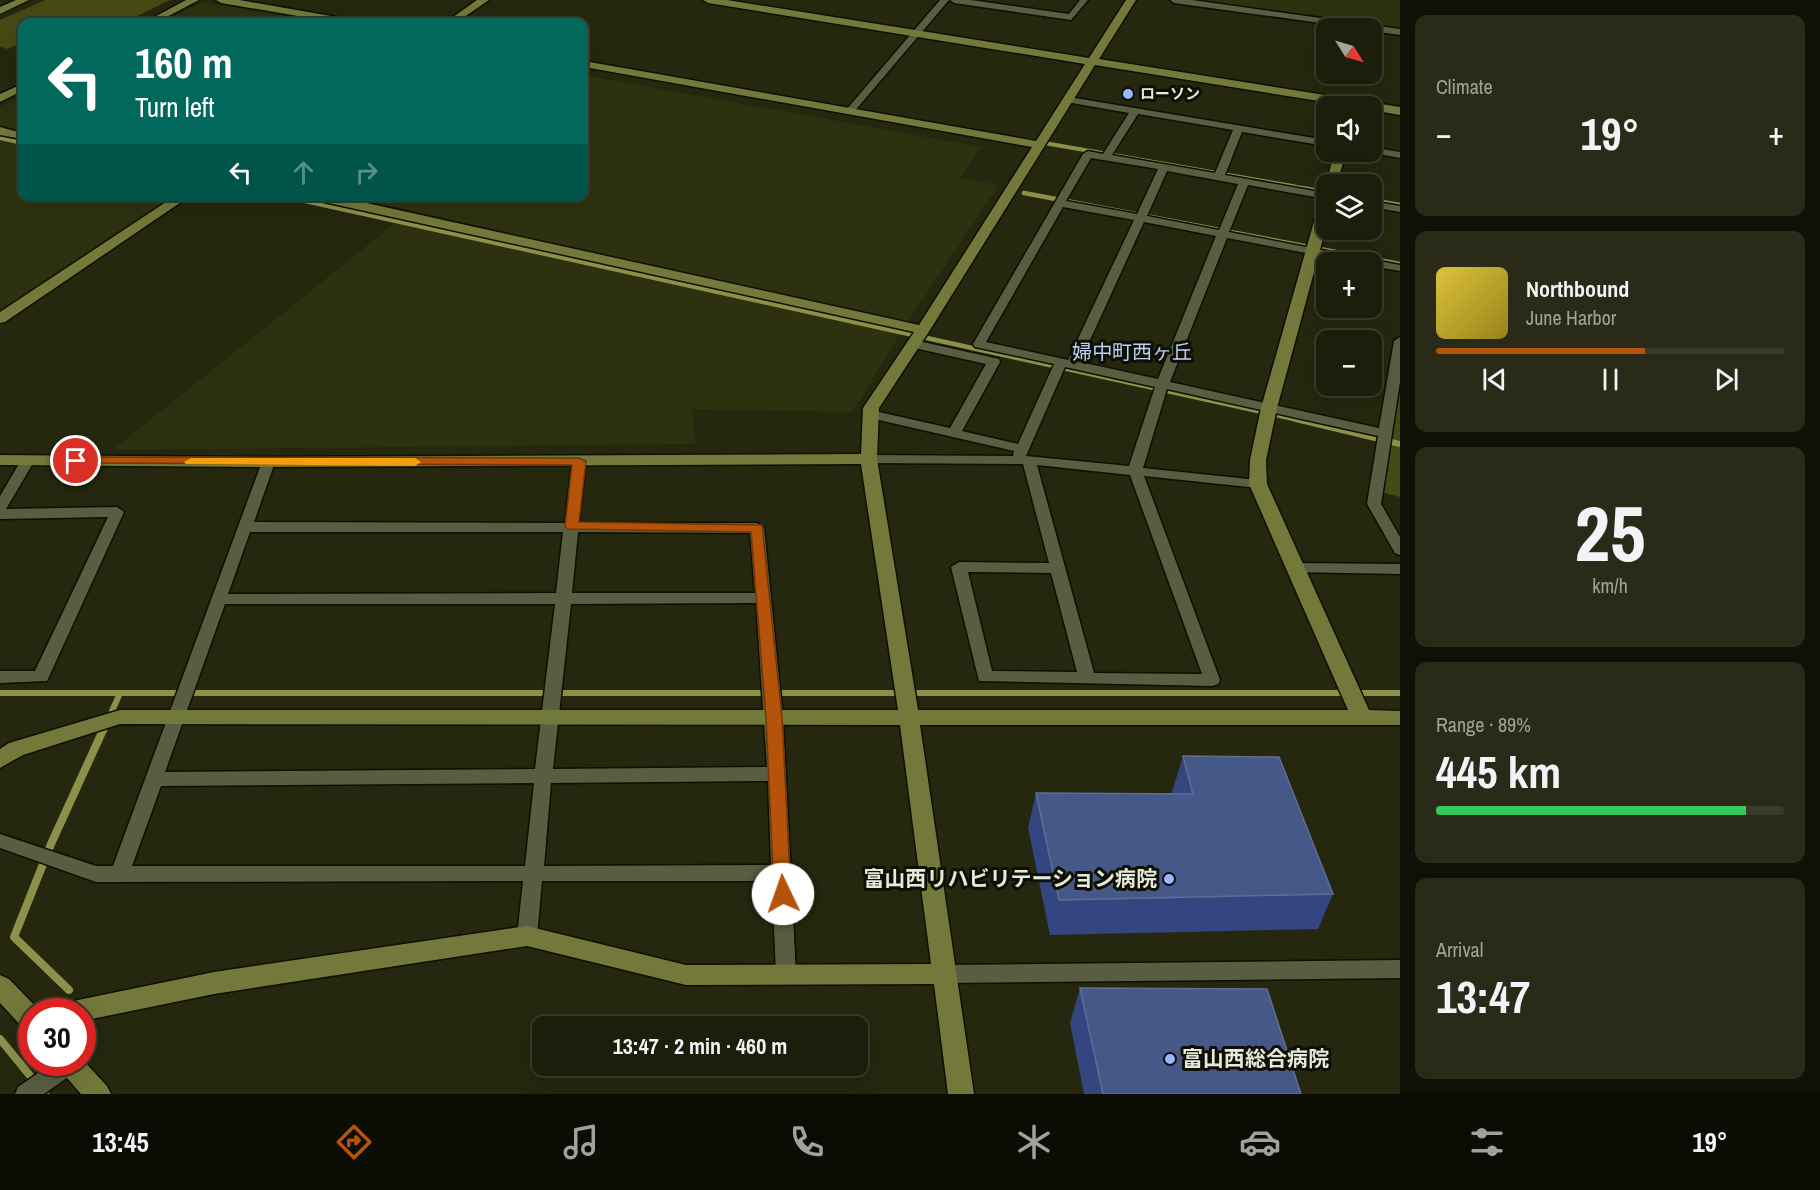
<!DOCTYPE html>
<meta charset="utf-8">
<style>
:root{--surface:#1c1d0a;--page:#292a18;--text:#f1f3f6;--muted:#a0a29c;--line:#3a3b2b;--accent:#b45309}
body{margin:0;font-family:"Archivo Narrow","Noto Sans JP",sans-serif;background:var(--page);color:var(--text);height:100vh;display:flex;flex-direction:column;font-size:22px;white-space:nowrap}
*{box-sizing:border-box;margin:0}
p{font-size:20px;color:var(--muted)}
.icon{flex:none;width:33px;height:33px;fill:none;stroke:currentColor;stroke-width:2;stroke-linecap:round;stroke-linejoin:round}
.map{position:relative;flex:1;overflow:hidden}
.side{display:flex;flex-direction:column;gap:15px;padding:15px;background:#0f1006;width:420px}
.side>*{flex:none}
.banner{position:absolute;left:18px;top:18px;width:570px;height:183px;border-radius:12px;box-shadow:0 6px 24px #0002,0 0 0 2px var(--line);background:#00695c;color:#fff;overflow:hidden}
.needle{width:39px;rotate:127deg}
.buttons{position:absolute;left:1316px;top:18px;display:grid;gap:12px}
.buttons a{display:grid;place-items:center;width:66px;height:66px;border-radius:12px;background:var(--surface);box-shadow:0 6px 24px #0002,0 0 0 2px var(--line);font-size:30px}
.speed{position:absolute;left:18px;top:998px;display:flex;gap:12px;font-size:30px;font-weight:700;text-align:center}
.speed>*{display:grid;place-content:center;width:78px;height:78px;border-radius:50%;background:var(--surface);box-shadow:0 6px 24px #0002,0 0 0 2px var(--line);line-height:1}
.speed .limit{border:9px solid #d22;background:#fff;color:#111}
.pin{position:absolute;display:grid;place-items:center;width:51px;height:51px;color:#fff;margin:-26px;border:3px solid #fff;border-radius:50%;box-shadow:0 2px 6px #0007}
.me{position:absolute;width:66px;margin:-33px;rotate:357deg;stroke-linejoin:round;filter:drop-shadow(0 0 4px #0008)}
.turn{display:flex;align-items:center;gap:21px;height:126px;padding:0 18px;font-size:27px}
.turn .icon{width:78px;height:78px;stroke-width:2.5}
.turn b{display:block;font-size:42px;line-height:51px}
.lanes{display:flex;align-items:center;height:57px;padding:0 18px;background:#0003;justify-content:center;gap:30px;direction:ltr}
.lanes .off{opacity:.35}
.big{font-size:45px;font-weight:700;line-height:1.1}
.side .tile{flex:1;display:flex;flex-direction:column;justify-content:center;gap:9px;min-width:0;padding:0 21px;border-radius:12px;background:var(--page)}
.side .dial{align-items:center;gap:0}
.dial b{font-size:78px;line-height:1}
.song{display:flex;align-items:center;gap:18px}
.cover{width:72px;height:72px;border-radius:9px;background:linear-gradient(135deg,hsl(50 70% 55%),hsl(50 70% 35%))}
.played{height:6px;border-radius:3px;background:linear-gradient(90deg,var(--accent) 60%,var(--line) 60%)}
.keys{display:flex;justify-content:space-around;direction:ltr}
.heat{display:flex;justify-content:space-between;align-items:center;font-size:33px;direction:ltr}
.charge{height:9px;border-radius:4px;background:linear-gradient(90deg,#34c759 89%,var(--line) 0)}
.trip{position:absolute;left:532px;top:1016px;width:336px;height:60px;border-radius:12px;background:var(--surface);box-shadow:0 6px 24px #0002,0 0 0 2px var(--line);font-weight:700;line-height:60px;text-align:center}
.dock{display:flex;height:96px;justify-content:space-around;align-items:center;background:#0b0c04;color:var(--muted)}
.dock .icon{width:42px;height:42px}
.dock .on{color:var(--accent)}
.dock b{font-size:27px;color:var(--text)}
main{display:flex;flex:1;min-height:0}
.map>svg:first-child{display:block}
.built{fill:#2e3110}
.green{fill:#454a15}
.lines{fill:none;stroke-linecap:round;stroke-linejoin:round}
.stream-far3{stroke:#8c914a;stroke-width:4}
.stream-far2{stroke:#8c914a;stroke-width:4.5}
.stream-far1{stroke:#8c914a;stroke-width:6}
.stream{stroke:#8c914a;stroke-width:8}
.street-casing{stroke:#0e1000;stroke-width:3}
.secondary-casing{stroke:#0e1000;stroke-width:3}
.street{fill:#595d41;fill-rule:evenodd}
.secondary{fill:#73793a;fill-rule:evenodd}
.wall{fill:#33467f}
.building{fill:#465888;stroke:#5f6e95;stroke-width:1.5}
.route{fill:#b45309;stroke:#753606;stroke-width:1.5}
.slow{fill:#f59e0b}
.poi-dot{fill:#98b5fd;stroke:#0e0f05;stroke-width:2}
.labels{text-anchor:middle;stroke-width:6;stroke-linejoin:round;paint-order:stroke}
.far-poi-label{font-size:15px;font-weight:bold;fill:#e6e8d9;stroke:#0e0f05;text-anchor:start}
.neighbourhood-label{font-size:20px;fill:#bdcef7;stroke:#0e0f05}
.near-poi-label{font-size:21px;font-weight:bold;fill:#e6e8d9;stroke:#0e0f05;text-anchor:end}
</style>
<main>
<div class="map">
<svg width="1400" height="1094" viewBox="0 0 1400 1094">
<rect width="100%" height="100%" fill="#25270e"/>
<g class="built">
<path d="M1400,0V29L1197,1V0Z"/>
<path d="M203,2L320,22H163Z"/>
<path d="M584,75L981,147L960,178L999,185L898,337L853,412L692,409L695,444L113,450L411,210L349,197L584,196Z"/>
<path d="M22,95V196L172,197L0,310V107Z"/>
</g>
<g class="green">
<path d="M45,0H170L125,22H22V42L8,49L0,47V20Z"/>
<path d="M1399,392H1400V497L1384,493Z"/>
</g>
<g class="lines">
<g class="stream-far3">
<path d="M341,18L365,22"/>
<path d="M0,138L22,143"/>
<path d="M1027,140L1292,186"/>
</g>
<g class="stream-far2">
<path d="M1283,185L1326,192"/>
<path d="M1024,193L1400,264"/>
<path d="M283,196L1303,421"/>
<path d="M1371,200L1400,205"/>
</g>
<g class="stream-far1">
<path d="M1296,419L1400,444"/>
<path d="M0,693H1400"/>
<path d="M109,718L120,693"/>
</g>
<g class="stream">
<path d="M69,990L14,937L51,844L109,717"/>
<path d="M0,1039L45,1094"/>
</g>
<g class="street-casing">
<g id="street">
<path d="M940,0H949L853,113H847V109Z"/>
<path d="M950,0H971L1069,14L1080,0H1088L1071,20L954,3Z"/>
<path d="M1170,0H1192L1400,29V35L1371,31V28H1357L1174,3Z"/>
<path d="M1069,97L1326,140V146L1242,132L1225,175L1326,193V199L1248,185L1229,232L1400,265V271L1371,266V262H1353L1227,238L1170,382L1379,428L1394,341L1400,337V382L1381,504L1400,537V555L1395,553L1367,504L1378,436L1167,389L1143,468L1258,480L1265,484L1258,488L1144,476L1220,680L1218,684L1212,686L979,681L951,567L959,562L1049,563L1023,464L869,463L862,459L869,455L1013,456L1014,451L870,418L863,414L870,410L950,428L986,364L910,347L908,344L910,341L914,340L999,359L1000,362L962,431L1018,444L1054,364L975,347L973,344L1083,154L1088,151L1103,154L1129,113L1066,102L1064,100ZM1138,114L1233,130L1215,173L1112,155ZM1091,158L1158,169L1137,214L1066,201ZM1167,171L1238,184L1219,230L1147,216ZM1063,207L1134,220L1068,360L986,342ZM1144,222L1216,236L1158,379L1080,362ZM1065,367L1155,387L1129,466L1026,456ZM1037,465L1130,475L1202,674L1094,673ZM968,572L1051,573L1077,672L992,671Z"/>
<path d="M1371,147L1400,152V158L1367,152H1371Z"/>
<path d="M1371,201L1400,206V212L1371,207Z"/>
<path d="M28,456L35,460L6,509L117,507L124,512L47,681L0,683V671H35L108,517L0,519V496L23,457Z"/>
<path d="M579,457L586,461L579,523H757L764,528L783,718L796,975L793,981L786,984L779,981L776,975L772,881H542L537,936L534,942L527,944L520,942L517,936L523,881L96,882L0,848V834L96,866H113L263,459L268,458L275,462L254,522L565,523L572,461ZM250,532H563L556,593L228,594ZM578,532L750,533L755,593H572ZM756,603L767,767L553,769L571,604ZM225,604H555L535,769L165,772ZM768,781L771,865L544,866L551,783ZM534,783L525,866H132L161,786Z"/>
<path d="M1295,563L1400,564V574L1290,572L1287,568L1290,564Z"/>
<path d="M1400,960V978L945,983L938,980L935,974L938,968L945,965Z"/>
<path d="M54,1062L81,1063L78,1070L44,1094H15L18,1087Z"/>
</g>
</g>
<g class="secondary-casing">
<g id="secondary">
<path d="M16,0H29L0,14V7Z"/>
<path d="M186,0H199L157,22H145Z"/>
<path d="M216,0H239L348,19L353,22H333L221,3Z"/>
<path d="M477,0H489L457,22H446Z"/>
<path d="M703,0H727L1089,58L1126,0H1136L1099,59L1400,107V115L1371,110V106H1350L1095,65L930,330L879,408L877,459L918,710H1348L1249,484L1250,460L1261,408L1319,204L1326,200V228L1277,408L1266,460L1267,484L1369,710L1400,711V725H920L974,1094H948L934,984L686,985L527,946L214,994L82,1021V1011H66L69,1003L78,1000L214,972L527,926L686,965L931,964L900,725L120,724L23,755L0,768V749L9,743L120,710H898L861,464L268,467L0,465V455L268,457L861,454L863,408L914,332L315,200L309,196H335L919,325L1032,147L584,67V61L1036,141L1085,64L708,3Z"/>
<path d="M22,84V91L0,102V94Z"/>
<path d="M0,127L22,133V139L0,135Z"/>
<path d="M1334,152H1346L1337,184L1326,186Z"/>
<path d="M175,196H190L5,322L0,323V312Z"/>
<path d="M0,975L9,979L40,1011H32V1031L23,1028L0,1003Z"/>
<path d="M82,1059L107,1086L111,1094H81L60,1070L56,1062H82Z"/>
</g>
</g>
<use href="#street" class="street"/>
<use href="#secondary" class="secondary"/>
</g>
<g class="wall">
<path d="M1183,756L1333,894L1318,929L1050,935L1028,828L1036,793H1172V792Z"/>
<path d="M1080,988L1301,1094H1084L1070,1023Z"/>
</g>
<g class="building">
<path d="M1183,756L1279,757L1333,894L1059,900L1036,793L1193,794Z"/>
<path d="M1080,988L1267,989L1301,1094H1103Z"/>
</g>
<path class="route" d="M76,457L579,458L586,461L579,522L762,525L782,718L791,894L789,899L783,901L777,899L774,894L766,718L751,532L567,529L565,526L572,465L72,463L70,461L72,458Z"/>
<path class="slow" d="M191,458H415L421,462L415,466L186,464L184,462Z"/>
<g class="poi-dot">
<circle cx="1128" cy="94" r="6"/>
<circle cx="1169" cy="879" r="6"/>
<circle cx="1170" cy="1059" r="6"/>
</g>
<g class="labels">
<g class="far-poi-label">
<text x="1140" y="99">ローソン</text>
</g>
<g class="neighbourhood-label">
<text x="1132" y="359">婦中町西ヶ丘</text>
</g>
<g class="near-poi-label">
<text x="1157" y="886">富山西リハビリテーション病院</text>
<text x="1182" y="1066" text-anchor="start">富山西総合病院</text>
</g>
</g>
</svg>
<div class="buttons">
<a><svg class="needle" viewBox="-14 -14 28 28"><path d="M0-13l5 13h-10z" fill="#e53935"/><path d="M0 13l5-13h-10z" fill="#a0a29c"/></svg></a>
<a><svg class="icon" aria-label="sound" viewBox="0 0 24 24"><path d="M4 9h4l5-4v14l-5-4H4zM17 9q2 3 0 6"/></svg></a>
<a><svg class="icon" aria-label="layers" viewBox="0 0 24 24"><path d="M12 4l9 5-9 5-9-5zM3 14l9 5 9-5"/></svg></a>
<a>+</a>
<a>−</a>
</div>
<div class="speed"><div class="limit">30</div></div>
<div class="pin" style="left:76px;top:461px;background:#d93025"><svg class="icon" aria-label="arrive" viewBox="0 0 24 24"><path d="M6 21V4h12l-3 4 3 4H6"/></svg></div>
<svg class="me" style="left:783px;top:894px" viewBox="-20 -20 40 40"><circle r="19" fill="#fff"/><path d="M0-13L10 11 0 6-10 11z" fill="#b45309"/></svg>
<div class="trip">13:47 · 2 min · 460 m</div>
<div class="banner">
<div class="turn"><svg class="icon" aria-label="left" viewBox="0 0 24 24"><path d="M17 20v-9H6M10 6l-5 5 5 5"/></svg><div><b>160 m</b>Turn left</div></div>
<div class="lanes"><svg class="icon" aria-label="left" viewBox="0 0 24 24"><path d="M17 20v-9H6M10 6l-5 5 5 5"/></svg><svg class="icon off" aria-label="ahead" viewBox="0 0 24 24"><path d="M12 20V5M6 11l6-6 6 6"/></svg><svg class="icon off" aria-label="right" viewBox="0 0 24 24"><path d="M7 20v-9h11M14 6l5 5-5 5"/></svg></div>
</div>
</div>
<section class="side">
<div class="tile"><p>Climate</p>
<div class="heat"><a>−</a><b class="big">19°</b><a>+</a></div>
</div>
<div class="tile">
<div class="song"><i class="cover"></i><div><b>Northbound</b><p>June Harbor</p></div></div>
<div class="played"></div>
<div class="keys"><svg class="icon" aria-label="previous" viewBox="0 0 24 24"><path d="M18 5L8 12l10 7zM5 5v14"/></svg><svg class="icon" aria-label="pause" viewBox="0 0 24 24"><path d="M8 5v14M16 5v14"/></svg><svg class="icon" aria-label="next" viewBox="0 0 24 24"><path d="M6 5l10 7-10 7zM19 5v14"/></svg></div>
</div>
<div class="tile dial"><b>25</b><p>km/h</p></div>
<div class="tile"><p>Range · 89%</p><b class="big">445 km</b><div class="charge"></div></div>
<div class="tile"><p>Arrival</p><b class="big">13:47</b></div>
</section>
</main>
<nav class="dock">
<b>13:45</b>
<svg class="icon on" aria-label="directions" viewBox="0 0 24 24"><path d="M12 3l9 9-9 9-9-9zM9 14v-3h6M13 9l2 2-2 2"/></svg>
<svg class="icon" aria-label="music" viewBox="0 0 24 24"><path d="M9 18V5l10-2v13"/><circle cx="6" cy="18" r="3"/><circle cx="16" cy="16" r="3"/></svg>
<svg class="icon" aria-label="phone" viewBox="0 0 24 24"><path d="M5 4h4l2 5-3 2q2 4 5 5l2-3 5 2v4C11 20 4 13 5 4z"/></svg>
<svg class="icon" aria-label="climate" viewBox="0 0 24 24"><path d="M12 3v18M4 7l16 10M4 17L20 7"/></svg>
<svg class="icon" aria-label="car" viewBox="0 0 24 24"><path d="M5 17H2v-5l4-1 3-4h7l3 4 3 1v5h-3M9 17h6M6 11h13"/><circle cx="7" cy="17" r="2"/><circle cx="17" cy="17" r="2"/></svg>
<svg class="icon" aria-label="filters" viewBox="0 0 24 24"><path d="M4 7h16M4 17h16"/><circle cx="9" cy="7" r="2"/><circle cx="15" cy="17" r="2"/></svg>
<b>19°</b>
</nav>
